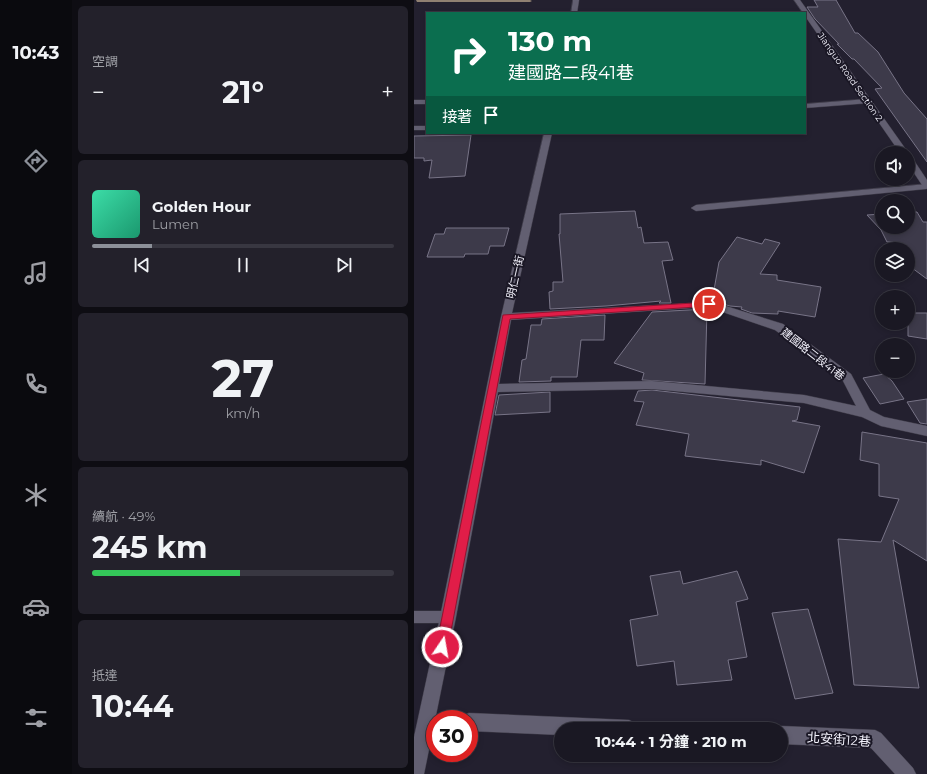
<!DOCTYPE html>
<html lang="zh-TW">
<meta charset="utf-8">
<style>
:root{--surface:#1a1823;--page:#23212b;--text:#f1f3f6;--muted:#9fa0a6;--line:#383741;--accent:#8c9099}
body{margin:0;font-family:Montserrat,"Noto Sans TC",sans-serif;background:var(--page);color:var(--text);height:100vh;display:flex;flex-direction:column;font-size:15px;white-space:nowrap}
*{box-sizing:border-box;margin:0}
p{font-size:13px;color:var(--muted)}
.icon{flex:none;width:22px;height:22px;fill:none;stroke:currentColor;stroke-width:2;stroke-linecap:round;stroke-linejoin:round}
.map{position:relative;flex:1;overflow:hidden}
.details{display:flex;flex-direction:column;gap:6px;padding:6px;background:#0e0d13;width:342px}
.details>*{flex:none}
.guide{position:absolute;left:12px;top:12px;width:380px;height:122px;border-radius:0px;box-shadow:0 2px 6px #0003,0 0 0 1px var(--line);background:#0b6e4f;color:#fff;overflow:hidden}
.controls{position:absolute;left:461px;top:146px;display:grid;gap:8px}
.controls a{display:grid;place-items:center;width:40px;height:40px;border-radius:50%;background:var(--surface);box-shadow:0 2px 6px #0003,0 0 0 1px var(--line);font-size:20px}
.speed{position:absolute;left:12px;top:710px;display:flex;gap:8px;font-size:20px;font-weight:700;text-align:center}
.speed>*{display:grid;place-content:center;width:52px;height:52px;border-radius:50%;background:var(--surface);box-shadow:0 2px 6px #0003,0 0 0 1px var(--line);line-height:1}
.speed .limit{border:6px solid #d22;background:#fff;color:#111}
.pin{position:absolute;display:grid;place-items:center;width:34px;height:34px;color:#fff;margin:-17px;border:2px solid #fff;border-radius:50%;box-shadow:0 1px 4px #0007}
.me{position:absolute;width:44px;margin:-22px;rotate:12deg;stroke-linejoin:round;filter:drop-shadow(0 0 3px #0008)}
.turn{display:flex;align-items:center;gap:14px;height:84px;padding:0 16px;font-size:18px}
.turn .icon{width:52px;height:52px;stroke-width:2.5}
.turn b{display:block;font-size:28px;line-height:34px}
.then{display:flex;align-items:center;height:38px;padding:0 16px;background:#0003;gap:8px;font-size:15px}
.big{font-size:30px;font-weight:700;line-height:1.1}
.details .card{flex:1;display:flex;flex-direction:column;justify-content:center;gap:6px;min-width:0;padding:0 14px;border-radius:6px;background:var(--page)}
.details .dial{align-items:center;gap:0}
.dial b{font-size:52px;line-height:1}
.song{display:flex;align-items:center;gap:12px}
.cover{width:48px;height:48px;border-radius:6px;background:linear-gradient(135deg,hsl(160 70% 55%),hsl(160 70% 35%))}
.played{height:4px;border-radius:2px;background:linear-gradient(90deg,var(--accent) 20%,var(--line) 20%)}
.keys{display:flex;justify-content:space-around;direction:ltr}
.heat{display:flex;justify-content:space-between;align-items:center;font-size:22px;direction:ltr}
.charge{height:6px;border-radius:3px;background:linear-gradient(90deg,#34c759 49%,var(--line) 0)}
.trip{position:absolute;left:140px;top:722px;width:234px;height:40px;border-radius:20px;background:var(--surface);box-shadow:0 2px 6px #0003,0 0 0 1px var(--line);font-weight:700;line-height:40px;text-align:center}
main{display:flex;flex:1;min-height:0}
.menu{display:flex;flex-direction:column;width:72px;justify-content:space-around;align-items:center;background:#0a0a0e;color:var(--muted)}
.menu .icon{width:28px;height:28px}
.menu .on{color:var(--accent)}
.menu b{font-size:18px;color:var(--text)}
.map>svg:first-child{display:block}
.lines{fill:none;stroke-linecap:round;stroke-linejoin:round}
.stream{fill:#908072;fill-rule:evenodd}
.building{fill:#3d3a4a;stroke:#787487}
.service-casing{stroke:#3f3c49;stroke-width:1}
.minor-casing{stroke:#3f3c49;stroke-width:1}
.tertiary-casing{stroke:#3f3c49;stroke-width:1}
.service{fill:#625f71;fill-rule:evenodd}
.minor{fill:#625f71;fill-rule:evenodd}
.tertiary{fill:#625f71;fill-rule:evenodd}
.route{fill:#e11d48;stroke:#92132f}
.labels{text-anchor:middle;stroke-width:4;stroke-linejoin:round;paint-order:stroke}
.far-street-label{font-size:9px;fill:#f2f1fb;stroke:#1a1725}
.street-label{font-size:11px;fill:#f2f1fb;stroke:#1a1725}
.near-street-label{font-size:13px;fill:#f2f1fb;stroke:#1a1725}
</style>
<main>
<nav class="menu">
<b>10:43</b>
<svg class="icon on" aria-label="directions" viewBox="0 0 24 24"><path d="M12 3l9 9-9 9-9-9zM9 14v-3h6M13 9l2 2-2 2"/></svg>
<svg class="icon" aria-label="music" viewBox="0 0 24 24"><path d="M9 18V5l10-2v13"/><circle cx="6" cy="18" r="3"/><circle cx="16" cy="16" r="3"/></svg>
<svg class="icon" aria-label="phone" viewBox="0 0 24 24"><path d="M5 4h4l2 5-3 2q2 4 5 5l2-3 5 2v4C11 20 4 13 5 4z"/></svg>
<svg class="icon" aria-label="climate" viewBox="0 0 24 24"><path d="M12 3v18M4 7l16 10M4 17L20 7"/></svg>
<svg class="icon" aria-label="car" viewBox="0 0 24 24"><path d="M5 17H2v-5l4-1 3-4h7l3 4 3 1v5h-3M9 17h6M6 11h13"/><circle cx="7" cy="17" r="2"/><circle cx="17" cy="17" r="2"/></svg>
<svg class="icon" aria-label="filters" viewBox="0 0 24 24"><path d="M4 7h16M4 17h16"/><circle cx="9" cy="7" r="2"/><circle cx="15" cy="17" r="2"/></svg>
</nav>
<section class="details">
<div class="card"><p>空調</p>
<div class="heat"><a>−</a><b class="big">21°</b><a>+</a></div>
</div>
<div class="card">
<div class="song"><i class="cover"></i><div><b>Golden Hour</b><p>Lumen</p></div></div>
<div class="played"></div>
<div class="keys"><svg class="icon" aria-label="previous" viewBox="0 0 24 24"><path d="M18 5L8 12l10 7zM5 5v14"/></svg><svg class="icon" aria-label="pause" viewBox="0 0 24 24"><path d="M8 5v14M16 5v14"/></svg><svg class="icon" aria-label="next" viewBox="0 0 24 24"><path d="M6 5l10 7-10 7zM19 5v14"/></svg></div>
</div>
<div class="card dial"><b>27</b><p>km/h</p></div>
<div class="card"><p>續航 · 49%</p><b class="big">245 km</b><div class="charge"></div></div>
<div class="card"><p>抵達</p><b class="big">10:44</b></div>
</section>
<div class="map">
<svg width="513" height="774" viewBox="0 0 513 774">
<rect width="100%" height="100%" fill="#23202f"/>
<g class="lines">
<path class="stream" d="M2,0H116L118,1L116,2H3Z"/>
</g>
<g class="building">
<path d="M400,0H422L441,33H444L464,52L490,93L513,119V162L461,89L468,88L440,59H438L423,44H425L401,19L393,7H404Z"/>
<path d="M57,135L51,176L15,178L18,160L10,161V158H0V136Z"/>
<path d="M221,211L224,228L227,227L230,243L254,242L259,260L248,261L257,303H245L247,301L192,306L136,309L135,292L139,291V282H149L145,234H146V214Z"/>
<path d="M494,212H503L509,222H513V279L494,265V249H483L479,242H473L467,230L453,215L468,214V227H494Z"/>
<path d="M32,228H95L90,246H76L74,254H51L50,257H13L21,234H30Z"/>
<path d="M323,237L348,244L351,239L366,243L346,274L363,275V280L407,287L401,317L364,311V314L338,313L327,309L328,307L316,306L298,301L305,262Z"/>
<path d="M293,309L291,384L228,380L230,373L200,363L238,312Z"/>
<path d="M494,313H513V339L494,336Z"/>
<path d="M191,315L190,340H167L163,377H137V381L105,382L108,360L112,359L117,325H127L128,319Z"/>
<path d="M470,374L478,381L490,399L466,404L449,378Z"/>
<path d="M238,390L386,407L383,420L378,421L406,426L390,473L347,460V465L271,456L275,434L222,425L230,402L220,401L224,391Z"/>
<path d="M136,392V412L81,415L85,395Z"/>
<path d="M513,399V424L506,423L493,402Z"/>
<path d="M448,432L513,443V561L479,540L505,688L440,685L424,539L467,542L485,499L465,496V464L446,460Z"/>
<path d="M266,571L269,584L323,571L334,599L322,602L333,657L314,660L318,680L263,685L260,661L223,666L216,620L244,615L236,576Z"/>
<path d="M394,609L419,693L381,699L358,613Z"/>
</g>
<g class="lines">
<g class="service-casing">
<g id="service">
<rect x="0" y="100" width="13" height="4"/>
<path d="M0,611H34L39,613L40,617L39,621L34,623H0Z"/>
</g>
</g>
<g class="minor-casing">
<g id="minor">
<path d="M159,0H165L163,13H157Z"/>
<path d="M453,99L457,101L456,103L391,108V104Z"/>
<rect x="0" y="126" width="13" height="4"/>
<path d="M130,133H138L98,313L299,302L369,324L437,374L456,410L470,417L513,426V436L467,426L448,417L390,403L238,389L84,392L42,617L10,774H0V737L26,617L87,317ZM294,307L361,330L428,379L442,406L390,395L238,381L85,384L97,320Z"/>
<path d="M513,184L512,189L282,211L277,208L282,205Z"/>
<path d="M55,713L215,720L221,723L224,729H147V735L55,731V719H48L49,716Z"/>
<path d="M367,726L461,730L467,733L499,768L502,774H481L457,748L367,744V729H361Z"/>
</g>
</g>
<g class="tertiary-casing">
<g id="tertiary">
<path d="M380,0H386L493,151L494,153H486L391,16V13H389Z"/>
<path d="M494,155L497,156L513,180V189L510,188L494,164Z"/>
</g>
</g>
<use href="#service" class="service"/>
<use href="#minor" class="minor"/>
<use href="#tertiary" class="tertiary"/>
</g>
<path class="route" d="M295,302L299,304L298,306L96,319L34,647L32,651L28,652L24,651L22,647L89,315Z"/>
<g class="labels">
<g class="far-street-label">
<text transform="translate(436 77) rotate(55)" y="3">Jianguo Road Section 2</text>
</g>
<g class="street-label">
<text transform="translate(101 277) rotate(-77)" y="4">明仁一街</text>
<text transform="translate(399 354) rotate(38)" y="4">建國路二段41巷</text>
</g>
<g class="near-street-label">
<text transform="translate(425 739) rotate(4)" y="5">北安街12巷</text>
</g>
</g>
</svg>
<div class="controls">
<a><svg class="icon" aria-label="sound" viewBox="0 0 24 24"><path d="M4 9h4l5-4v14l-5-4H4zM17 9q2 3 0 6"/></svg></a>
<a><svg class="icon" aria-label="search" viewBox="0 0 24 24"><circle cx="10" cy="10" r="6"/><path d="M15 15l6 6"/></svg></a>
<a><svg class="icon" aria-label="layers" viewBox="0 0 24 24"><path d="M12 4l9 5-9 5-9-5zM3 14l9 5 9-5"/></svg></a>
<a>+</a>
<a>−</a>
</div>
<div class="speed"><div class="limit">30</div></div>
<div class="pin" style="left:295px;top:304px;background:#d93025"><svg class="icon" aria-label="arrive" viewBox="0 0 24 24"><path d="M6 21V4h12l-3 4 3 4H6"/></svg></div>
<svg class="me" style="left:28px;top:647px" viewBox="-20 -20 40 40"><circle r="17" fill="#e11d48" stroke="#fff" stroke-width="3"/><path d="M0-11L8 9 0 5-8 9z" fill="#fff"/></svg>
<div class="trip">10:44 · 1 分鐘 · 210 m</div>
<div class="guide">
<div class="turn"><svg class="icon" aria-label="right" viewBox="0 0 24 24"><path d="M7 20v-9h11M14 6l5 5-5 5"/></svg><div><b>130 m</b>建國路二段41巷</div></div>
<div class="then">接著<svg class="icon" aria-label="arrive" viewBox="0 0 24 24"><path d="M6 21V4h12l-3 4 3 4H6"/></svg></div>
</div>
</div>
</main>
